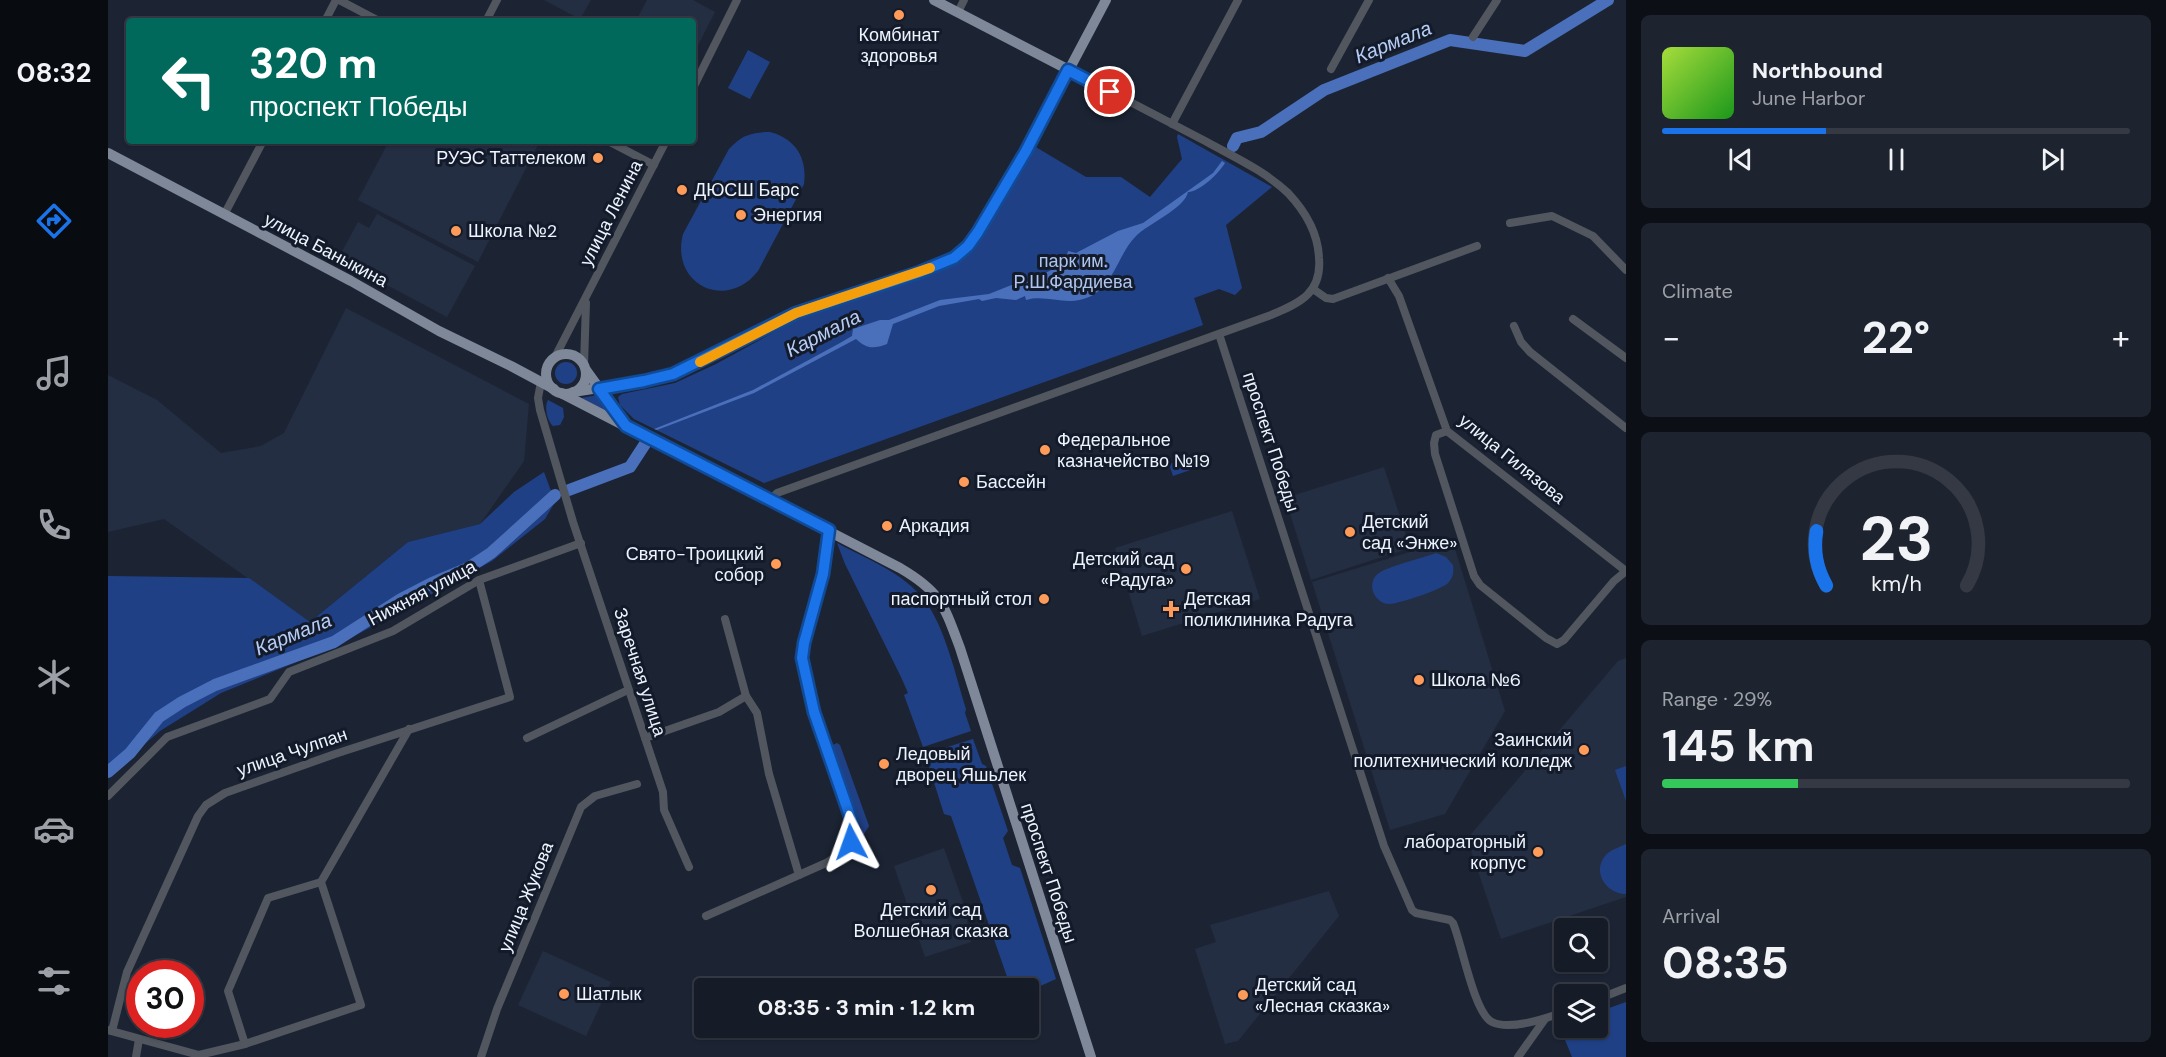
<!DOCTYPE html>
<meta charset="utf-8">
<style>
:root{--surface:#151b27;--page:#1e242f;--text:#f1f3f6;--muted:#9da1a7;--line:#343944;--accent:#1a73e8}
body{margin:0;font-family:"DM Sans",sans-serif;background:var(--page);color:var(--text);height:100vh;display:flex;flex-direction:column;font-size:22px;white-space:nowrap}
*{box-sizing:border-box;margin:0}
p{font-size:20px;color:var(--muted)}
.icon{flex:none;width:33px;height:33px;fill:none;stroke:currentColor;stroke-width:2;stroke-linecap:round;stroke-linejoin:round}
.map{position:relative;flex:1;overflow:hidden}
.panel{display:flex;flex-direction:column;gap:15px;padding:15px;background:#0c0f15;width:540px}
.panel>*{flex:none}
.banner{position:absolute;left:18px;top:18px;width:570px;height:126px;border-radius:6px;box-shadow:0 2px 4px #0004,0 0 0 2px var(--line);background:#00695c;color:#fff;overflow:hidden}
.buttons{position:absolute;left:1446px;top:918px;display:grid;gap:12px}
.buttons a{display:grid;place-items:center;width:54px;height:54px;border-radius:6px;background:var(--surface);box-shadow:0 2px 4px #0004,0 0 0 2px var(--line);font-size:30px}
.speed{position:absolute;left:18px;top:960px;display:flex;gap:12px;font-size:30px;font-weight:700;text-align:center}
.speed>*{display:grid;place-content:center;width:78px;height:78px;border-radius:50%;background:var(--surface);box-shadow:0 2px 4px #0004,0 0 0 2px var(--line);line-height:1}
.speed .limit{border:9px solid #d22;background:#fff;color:#111}
.pin{position:absolute;display:grid;place-items:center;width:51px;height:51px;color:#fff;margin:-26px;border:3px solid #fff;border-radius:50%;box-shadow:0 2px 6px #0007}
.me{position:absolute;width:66px;margin:-33px;rotate:356deg;stroke-linejoin:round;filter:drop-shadow(0 0 4px #0008)}
.turn{display:flex;align-items:center;gap:21px;height:126px;padding:0 24px;font-size:27px}
.turn .icon{width:78px;height:78px;stroke-width:2.5}
.turn b{display:block;font-size:42px;line-height:51px}
.big{font-size:45px;font-weight:700;line-height:1.1}
.panel .widget{flex:1;display:flex;flex-direction:column;justify-content:center;gap:9px;min-width:0;padding:0 21px;border-radius:9px;background:var(--page)}
.panel .dial{align-items:center;gap:0}
.dial svg{height:156px;overflow:visible;fill:none;stroke:var(--line);stroke-width:7;stroke-linecap:round;text-anchor:middle}
.dial text{fill:var(--text);stroke:none}
.song{display:flex;align-items:center;gap:18px}
.cover{width:72px;height:72px;border-radius:9px;background:linear-gradient(135deg,hsl(80 70% 55%),hsl(120 70% 35%))}
.played{height:6px;border-radius:3px;background:linear-gradient(90deg,var(--accent) 35%,var(--line) 35%)}
.keys{display:flex;justify-content:space-around;direction:ltr}
.heat{display:flex;justify-content:space-between;align-items:center;font-size:33px;direction:ltr}
.charge{height:9px;border-radius:4px;background:linear-gradient(90deg,#34c759 29%,var(--line) 0)}
.trip{position:absolute;left:586px;top:978px;width:345px;height:60px;border-radius:6px;background:var(--surface);box-shadow:0 2px 4px #0004,0 0 0 2px var(--line);font-weight:700;line-height:60px;text-align:center}
main{display:flex;flex:1;min-height:0}
.tab-bar{display:flex;flex-direction:column;width:108px;justify-content:space-around;align-items:center;background:#080b10;color:var(--muted)}
.tab-bar .icon{width:42px;height:42px}
.tab-bar .on{color:var(--accent)}
.tab-bar b{font-size:27px;color:var(--text)}
.map>svg:first-child{display:block}
.built{fill:#232e43}
.green{fill:#204086}
.water{fill:#4b70bb}
.lines{fill:none;stroke-linecap:round;stroke-linejoin:round}
.river{stroke:#4b70bb;stroke-width:12}
.minor{stroke:#52565f;stroke-width:8}
.major{stroke:#7f8899;stroke-width:10}
.route-casing{stroke:#114b97;stroke-width:15}
.route{stroke:#1a73e8;stroke-width:10}
.slow{stroke:#f59e0b;stroke-width:10}
.poi-dot{fill:#fe9b58;stroke:#131b2a;stroke-width:2}
.labels{text-anchor:middle;stroke-width:6;stroke-linejoin:round;paint-order:stroke}
.poi-label{font-size:18px;fill:#eef4ff;stroke:#131b2a;text-anchor:start}
.street-label{font-size:18px;fill:#eef4ff;stroke:#131b2a}
.park-label{font-size:18px;fill:#afc5ed;stroke:#131b2a}
.water-label{font-size:20px;font-style:italic;fill:#b7cdf5;stroke:#131b2a}
</style>
<main>
<nav class="tab-bar">
<b>08:32</b>
<svg class="icon on" aria-label="directions" viewBox="0 0 24 24"><path d="M12 3l9 9-9 9-9-9zM9 14v-3h6M13 9l2 2-2 2"/></svg>
<svg class="icon" aria-label="music" viewBox="0 0 24 24"><path d="M9 18V5l10-2v13"/><circle cx="6" cy="18" r="3"/><circle cx="16" cy="16" r="3"/></svg>
<svg class="icon" aria-label="phone" viewBox="0 0 24 24"><path d="M5 4h4l2 5-3 2q2 4 5 5l2-3 5 2v4C11 20 4 13 5 4z"/></svg>
<svg class="icon" aria-label="climate" viewBox="0 0 24 24"><path d="M12 3v18M4 7l16 10M4 17L20 7"/></svg>
<svg class="icon" aria-label="car" viewBox="0 0 24 24"><path d="M5 17H2v-5l4-1 3-4h7l3 4 3 1v5h-3M9 17h6M6 11h13"/><circle cx="7" cy="17" r="2"/><circle cx="17" cy="17" r="2"/></svg>
<svg class="icon" aria-label="filters" viewBox="0 0 24 24"><path d="M4 7h16M4 17h16"/><circle cx="9" cy="7" r="2"/><circle cx="15" cy="17" r="2"/></svg>
</nav>
<div class="map">
<svg width="1518" height="1057" viewBox="0 0 1518 1057">
<rect width="100%" height="100%" fill="#1c2434"/>
<g class="built">
<path d="M436,0H483L472,19Z"/>
<path d="M539,0H585L607,12L585,55V21H528Z"/>
<path d="M281,141H432L370,262L250,200Z"/>
<path d="M269,214L367,266L339,317L230,259L250,222L261,228Z"/>
<path d="M238,308L421,404L416,461L372,524L300,542L202,622L56,519L0,532V375L49,400L113,453L153,446L176,433Z"/>
<path d="M1276,467L1302,548L1203,580L1177,498Z"/>
<path d="M1124,511L1152,599L1034,636L1007,548Z"/>
<path d="M1344,539L1397,711L1337,814L1282,830L1204,582Z"/>
<path d="M1518,658V897L1393,939L1359,839L1510,661Z"/>
<path d="M836,848L856,905L863,942L817,957L786,866Z"/>
<path d="M1221,891L1231,916L1130,1041L1117,1044L1087,949L1108,942L1102,925Z"/>
<path d="M435,951L503,982L478,1036L410,1005Z"/>
</g>
<g class="green">
<path d="M640,50L662,62L642,99L620,88Z"/>
<path d="M662,132C688,139 699,158 696,184L650,271C618,312 562,284 575,234L621,149C633,135 645,132 662,132Z"/>
<path d="M1070,134L1164,187L1118,225L1134,288L1127,295L1111,289L1086,298L1095,325L656,483L526,419L512,405L510,397L514,394L567,383L608,364L692,318L737,302L827,274L856,257L878,231L921,143L978,177H1013L1042,197L1074,159L1069,137Z"/>
<circle cx="458" cy="373" r="11"/>
<path d="M490,395L500,412L473,398Z"/>
<path d="M440,400L455,408L456,417L452,425L445,426C439,421 436,406 440,400Z"/>
<path d="M1081,458L1085,469L1065,476L1061,464Z"/>
<path d="M436,472L447,502L437,519L384,561L230,645L113,693L52,731L0,775V576L141,578L202,622L300,542L372,524L406,492Z"/>
<path d="M729,543C759,559 796,573 817,601C837,627 848,677 858,709L857,713L863,731L815,747L796,695L800,693L793,677L737,564Z"/>
<path d="M1328,553L1338,557L1345,565C1346,572 1345,578 1340,583C1335,589 1288,605 1280,604C1265,602 1258,582 1271,573C1281,566 1315,558 1328,553Z"/>
<path d="M865,739L874,764L878,766L900,831L895,838L904,865L912,868L948,979L921,991V988H903L843,816L836,814L817,754Z"/>
<path d="M729,743L732,745L761,826L756,834L750,835L747,832L720,747Z"/>
<path d="M1518,766V801L1507,770Z"/>
<path d="M1518,844V894C1497,894 1482,869 1500,853C1505,849 1512,847 1518,844Z"/>
<path d="M1518,1002V1057H1464L1451,1025L1456,1023V1028H1490V1012Z"/>
</g>
<path class="water" d="M1114,161L1117,163C1110,174 1093,191 1080,192C1077,208 1040,224 1028,236C1010,254 1006,286 981,297C959,307 939,294 918,300L917,296L908,300L888,298L874,301L871,299L831,306L785,324L779,344C765,349 759,349 748,339L646,393L549,430L546,429L645,390L732,343L744,336L745,329L772,320H781L832,300L881,294L906,284L907,286L922,281L957,263L960,251L968,253L1010,231L1035,223L1105,173Z"/>
<g class="lines">
<g class="river">
<path d="M1125,146L1129,138L1153,132L1216,90L1342,40L1417,51L1500,0"/>
<path d="M461,490L522,467L537,444"/>
<path d="M0,772L22,753L51,717L74,702L107,685L226,642L293,599L324,583L360,568L383,553L447,495"/>
</g>
<g class="minor">
<path d="M231,0L271,21"/>
<path d="M850,12L856,0"/>
<path d="M217,21L228,0"/>
<path d="M378,21L389,0"/>
<path d="M1365,37L1389,0"/>
<path d="M1223,69L1261,0"/>
<path d="M585,88L629,0"/>
<path d="M1064,124L1130,0"/>
<path d="M500,141L546,165"/>
<path d="M116,215L155,141"/>
<path d="M1402,223L1444,216L1485,236L1518,270"/>
<path d="M1280,278L1291,296L1339,431L1518,571"/>
<path d="M1205,289L1218,298L1225,299L1369,246"/>
<path d="M1465,319L1518,358"/>
<path d="M1406,326L1413,342L1422,352L1518,428"/>
<path d="M1111,334L1276,846L1304,910L1308,913L1342,920L1345,923C1354,944 1366,1013 1384,1022C1402,1031 1439,1018 1456,1012"/>
<path d="M447,357L558,141"/>
<path d="M476,365L478,303"/>
<path d="M433,382L430,398L432,410L465,522L555,792L556,810L581,867"/>
<path d="M1339,431L1328,435L1326,443L1327,454L1366,576L1372,585L1438,638L1449,644L1456,640L1506,581L1518,571"/>
<path d="M662,500L669,493L1163,315C1192,303 1214,293 1211,258C1210,233 1197,211 1180,193C1157,171 1126,157 1099,142C1053,118 1007,94 961,70"/>
<path d="M617,619L638,696L649,713L661,774L691,875"/>
<path d="M419,738L520,690"/>
<path d="M537,738L611,712L638,696"/>
<path d="M0,796L59,737L162,699L181,672L285,631L371,580L473,543"/>
<path d="M598,916L718,863C739,850 748,845 743,818L706,712L694,658L696,643L715,574L721,530"/>
<path d="M1490,999L1518,988"/>
<path d="M0,1030L91,1055L137,1044L253,1005L213,882L301,729"/>
<path d="M4,1031L19,972L90,816L98,805L117,793L227,754L402,697L371,580"/>
<path d="M137,1044L120,991L160,898L213,882"/>
<path d="M28,1057L31,1039"/>
<path d="M373,1057L389,1009L473,807L487,796L529,784"/>
<path d="M1410,1057L1437,1019"/>
</g>
<g class="major">
<path d="M826,0L961,70"/>
<path d="M0,153L243,281L331,331L403,366L446,389"/>
<circle cx="458" cy="374" r="20"/>
<path d="M478,370L516,423"/>
<path d="M465,392L536,381L565,373L688,313L812,272L846,258L860,246L870,232L918,151L998,0"/>
<path d="M453,393L792,568C833,592 836,605 852,648L983,1057"/>
</g>
</g>
<g class="lines">
<g class="route-casing">
<path id="route" d="M743,842L745,834L743,819L706,712L694,658L696,643L715,574L721,530L518,426L491,389L536,381L565,374L688,313L812,272L846,258L860,246L870,232L918,151L960,70L1002,92"/>
</g>
<use href="#route" class="route"/>
<path class="slow" d="M592,362L688,313L822,268"/>
</g>
<g class="poi-dot">
<circle cx="791" cy="15" r="6"/>
<circle cx="490" cy="158" r="6"/>
<circle cx="574" cy="190" r="6"/>
<circle cx="633" cy="215" r="6"/>
<circle cx="348" cy="231" r="6"/>
<circle cx="937" cy="450" r="6"/>
<circle cx="856" cy="482" r="6"/>
<circle cx="779" cy="526" r="6"/>
<circle cx="1242" cy="532" r="6"/>
<circle cx="668" cy="564" r="6"/>
<circle cx="1078" cy="569" r="6"/>
<circle cx="936" cy="599" r="6"/>
<path d="M1060 600h6v6h6v6h-6v6h-6v-6h-6v-6h6z"/>
<circle cx="1311" cy="680" r="6"/>
<circle cx="1476" cy="750" r="6"/>
<circle cx="776" cy="764" r="6"/>
<circle cx="1430" cy="852" r="6"/>
<circle cx="823" cy="890" r="6"/>
<circle cx="456" cy="994" r="6"/>
<circle cx="1135" cy="995" r="6"/>
</g>
<g class="labels">
<g class="poi-label">
<text x="791" y="41" text-anchor="middle">Комбинат<tspan x="791" dy="21">здоровья</tspan></text>
<text x="478" y="164" text-anchor="end">РУЭС Таттелеком</text>
<text x="586" y="196">ДЮСШ Барс</text>
<text x="645" y="221">Энергия</text>
<text x="360" y="237">Школа №2</text>
<text x="949" y="446">Федеральное<tspan x="949" dy="21">казначейство №19</tspan></text>
<text x="868" y="488">Бассейн</text>
<text x="1254" y="528">Детский<tspan x="1254" dy="21">сад «Энже»</tspan></text>
<text x="791" y="532">Аркадия</text>
<text x="656" y="560" text-anchor="end">Свято-Троицкий<tspan x="656" dy="21">собор</tspan></text>
<text x="1066" y="565" text-anchor="end">Детский сад<tspan x="1066" dy="21">«Радуга»</tspan></text>
<text x="924" y="605" text-anchor="end">паспортный стол</text>
<text x="1076" y="605">Детская<tspan x="1076" dy="21">поликлиника Радуга</tspan></text>
<text x="1323" y="686">Школа №6</text>
<text x="1464" y="746" text-anchor="end">Заинский<tspan x="1464" dy="21">политехнический колледж</tspan></text>
<text x="788" y="760">Ледовый<tspan x="788" dy="21">дворец Яшьлек</tspan></text>
<text x="1418" y="848" text-anchor="end">лабораторный<tspan x="1418" dy="21">корпус</tspan></text>
<text x="823" y="916" text-anchor="middle">Детский сад<tspan x="823" dy="21">Волшебная сказка</tspan></text>
<text x="1147" y="991">Детский сад<tspan x="1147" dy="21">«Лесная сказка»</tspan></text>
<text x="468" y="1000">Шатлык</text>
</g>
<g class="street-label">
<text transform="translate(503 213) rotate(-63)" y="6">улица Ленина</text>
<text transform="translate(218 250) rotate(28)" y="6">улица Баныкина</text>
<text transform="translate(1163 442) rotate(72)" y="6">проспект Победы</text>
<text transform="translate(1404 459) rotate(39)" y="6">улица Гилязова</text>
<text transform="translate(314 593) rotate(-28)" y="6">Нижняя улица</text>
<text transform="translate(532 672) rotate(72)" y="6">Заречная улица</text>
<text transform="translate(184 752) rotate(-19)" y="6">улица Чулпан</text>
<text transform="translate(941 873) rotate(72)" y="6">проспект Победы</text>
<text transform="translate(418 897) rotate(-68)" y="6">улица Жукова</text>
</g>
<g class="park-label">
<text x="965" y="267">парк им.<tspan x="965" dy="21">Р.Ш.Фардиева</tspan></text>
</g>
<g class="water-label">
<text transform="translate(1285 42) rotate(-22)" y="7">Кармала</text>
<text transform="translate(715 333) rotate(-27)" y="7">Кармала</text>
<text transform="translate(185 634) rotate(-22)" y="7">Кармала</text>
</g>
</g>
</svg>
<div class="buttons">
<a><svg class="icon" aria-label="search" viewBox="0 0 24 24"><circle cx="10" cy="10" r="6"/><path d="M15 15l6 6"/></svg></a>
<a><svg class="icon" aria-label="layers" viewBox="0 0 24 24"><path d="M12 4l9 5-9 5-9-5zM3 14l9 5 9-5"/></svg></a>
</div>
<div class="speed"><div class="limit">30</div></div>
<div class="pin" style="left:1002px;top:92px;background:#d93025"><svg class="icon" aria-label="arrive" viewBox="0 0 24 24"><path d="M6 21V4h12l-3 4 3 4H6"/></svg></div>
<svg class="me" style="left:743px;top:842px" viewBox="-20 -20 40 40"><path d="M0-17L14 15 0 8-14 15z" fill="#1a73e8" stroke="#fff" stroke-width="4"/></svg>
<div class="trip">08:35 · 3 min · 1.2 km</div>
<div class="banner">
<div class="turn"><svg class="icon" aria-label="left" viewBox="0 0 24 24"><path d="M17 20v-9H6M10 6l-5 5 5 5"/></svg><div><b>320 m</b>проспект Победы</div></div>
</div>
</div>
<section class="panel">
<div class="widget">
<div class="song"><i class="cover"></i><div><b>Northbound</b><p>June Harbor</p></div></div>
<div class="played"></div>
<div class="keys"><svg class="icon" aria-label="previous" viewBox="0 0 24 24"><path d="M18 5L8 12l10 7zM5 5v14"/></svg><svg class="icon" aria-label="pause" viewBox="0 0 24 24"><path d="M8 5v14M16 5v14"/></svg><svg class="icon" aria-label="next" viewBox="0 0 24 24"><path d="M6 5l10 7-10 7zM19 5v14"/></svg></div>
</div>
<div class="widget"><p>Climate</p>
<div class="heat"><a>−</a><b class="big">22°</b><a>+</a></div>
</div>
<div class="widget dial"><svg viewBox="0 0 100 80">
<path d="M14 69A42 42 0 1 1 86 69"/>
<path d="M14 69A42 42 0 0 1 9 41" stroke="#1a73e8"/>
<text x="50" y="56" font-size="32" font-weight="700">23</text>
<text x="50" y="72" font-size="11">km/h</text>
</svg></div>
<div class="widget"><p>Range · 29%</p><b class="big">145 km</b><div class="charge"></div></div>
<div class="widget"><p>Arrival</p><b class="big">08:35</b></div>
</section>
</main>
